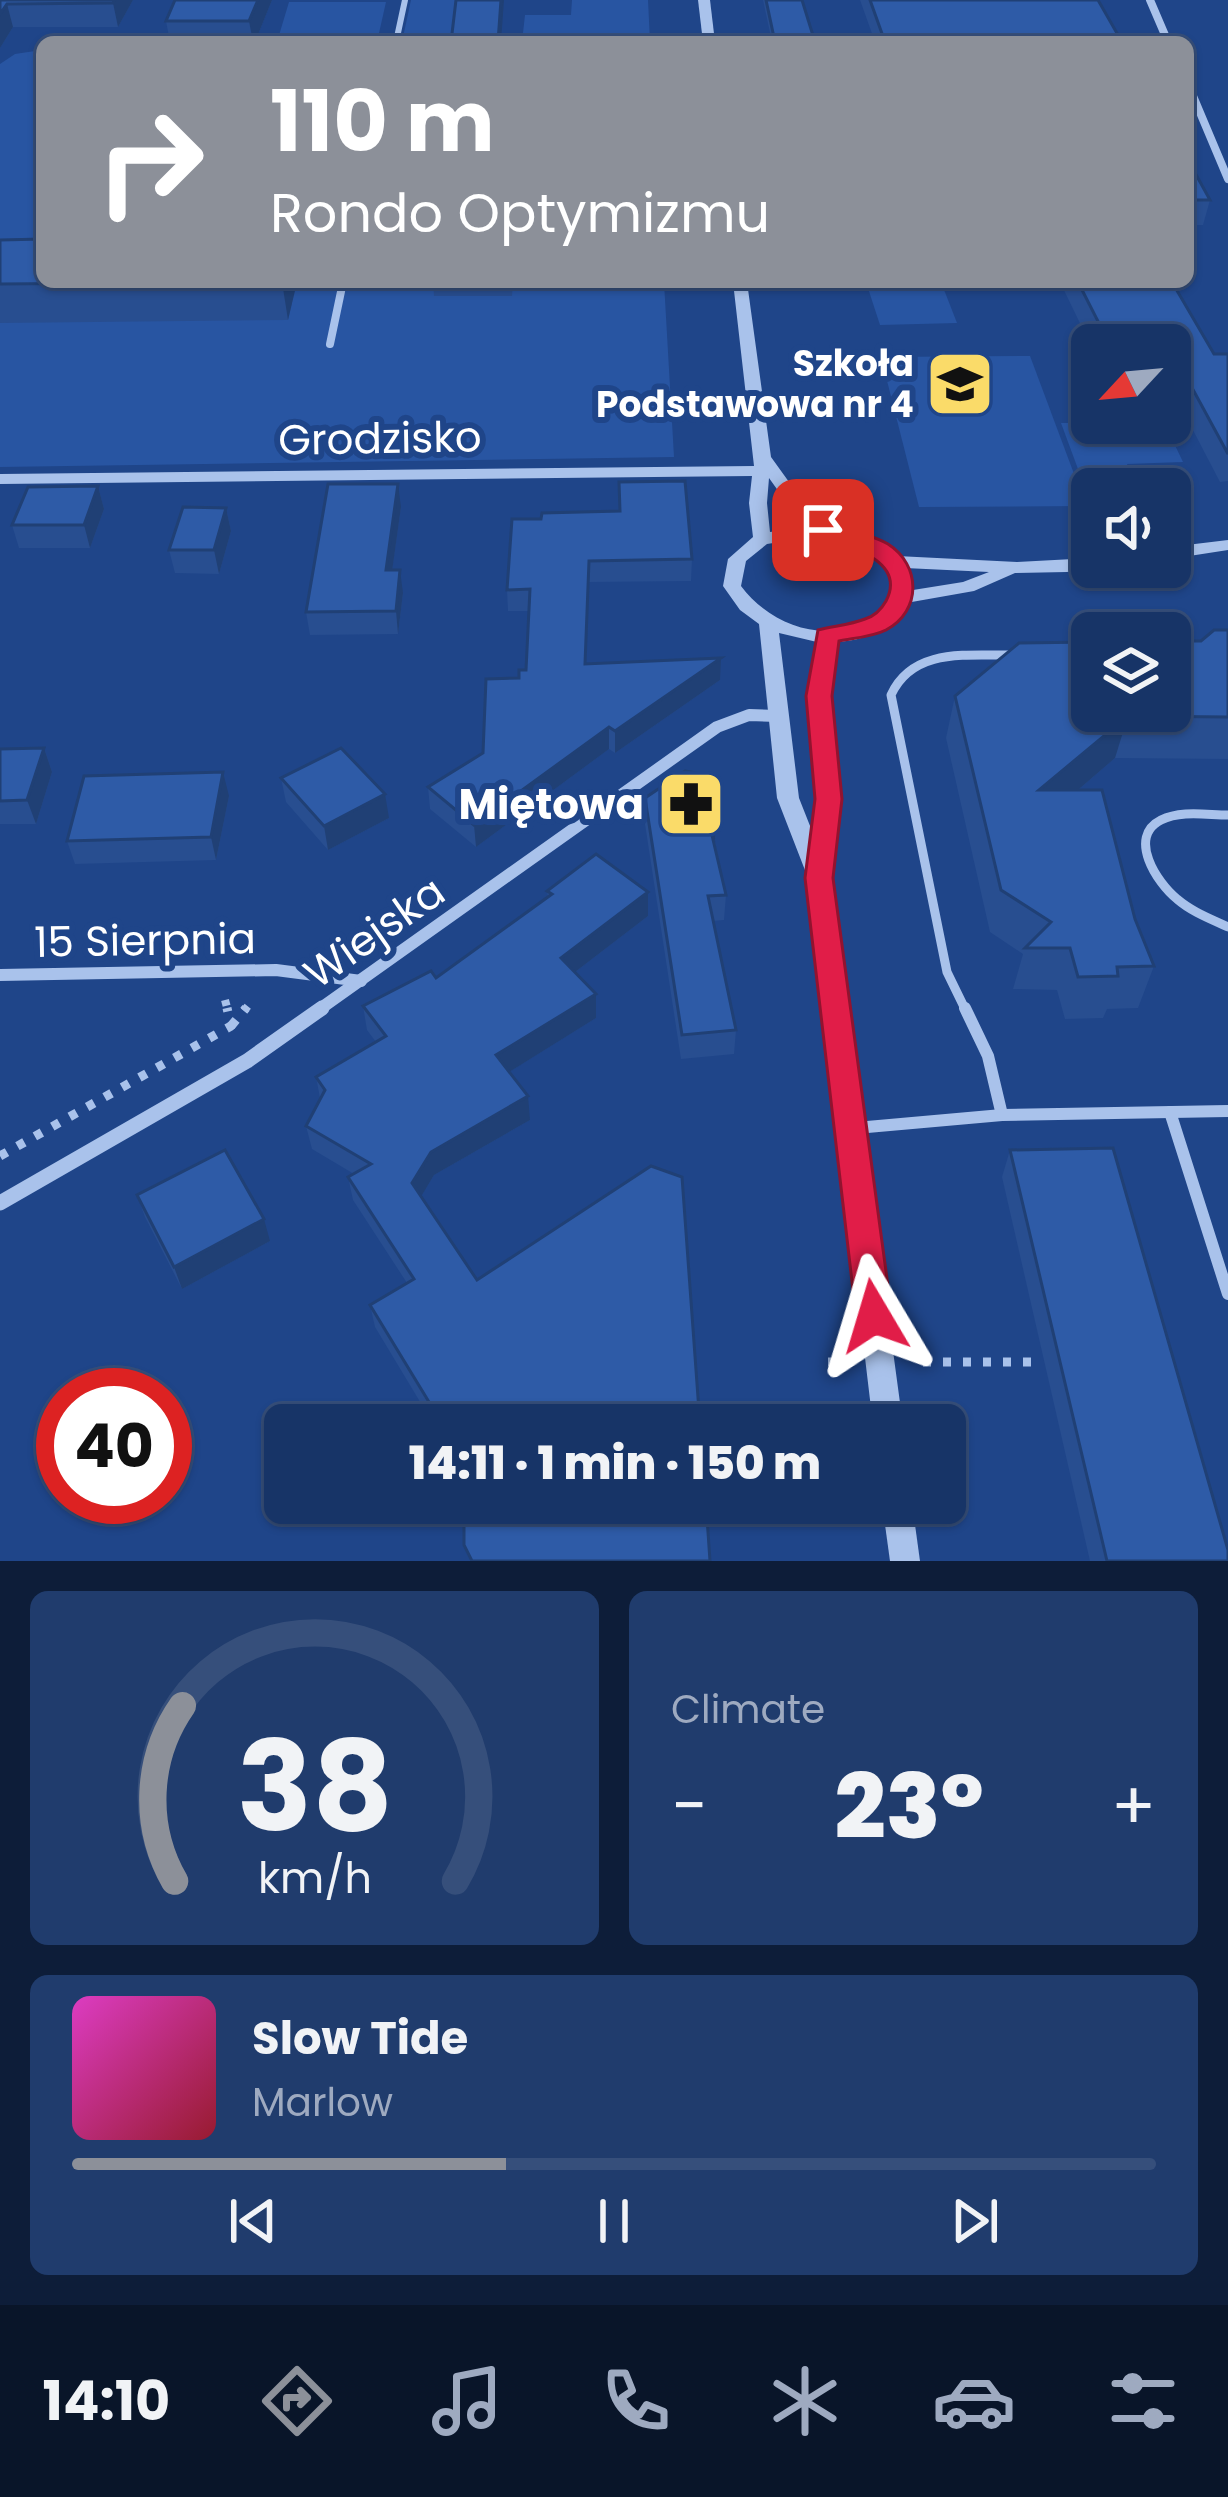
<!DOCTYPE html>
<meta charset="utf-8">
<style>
:root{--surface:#173467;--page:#203c6d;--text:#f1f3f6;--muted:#9eaac0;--line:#364f7b;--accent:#8c9099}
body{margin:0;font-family:Poppins,sans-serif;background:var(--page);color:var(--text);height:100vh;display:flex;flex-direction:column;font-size:45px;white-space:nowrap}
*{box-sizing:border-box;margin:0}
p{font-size:39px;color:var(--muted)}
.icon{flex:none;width:66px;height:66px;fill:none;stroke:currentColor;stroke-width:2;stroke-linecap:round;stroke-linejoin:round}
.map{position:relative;height:1561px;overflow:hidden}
.drawer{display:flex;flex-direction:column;gap:30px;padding:30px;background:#0d1d39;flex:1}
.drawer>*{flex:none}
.top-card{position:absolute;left:36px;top:36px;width:1158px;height:252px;border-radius:18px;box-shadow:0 3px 9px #0004,0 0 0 3px var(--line);background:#8c9099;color:#fff;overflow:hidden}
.needle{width:78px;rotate:244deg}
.fabs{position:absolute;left:1071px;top:324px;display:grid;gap:24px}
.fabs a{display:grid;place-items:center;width:120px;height:120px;border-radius:18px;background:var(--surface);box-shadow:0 3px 9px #0004,0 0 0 3px var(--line);font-size:60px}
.speed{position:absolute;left:36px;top:1368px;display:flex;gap:24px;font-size:60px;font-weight:700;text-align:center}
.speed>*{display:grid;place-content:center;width:156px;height:156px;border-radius:50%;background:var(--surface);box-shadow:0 3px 9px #0004,0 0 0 3px var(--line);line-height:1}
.speed .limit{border:18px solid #d22;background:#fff;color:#111}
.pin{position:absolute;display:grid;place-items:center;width:102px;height:102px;color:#fff;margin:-51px;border-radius:24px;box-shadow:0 6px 18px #0006}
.me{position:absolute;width:132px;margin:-66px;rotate:353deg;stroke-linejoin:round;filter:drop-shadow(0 0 9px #0008)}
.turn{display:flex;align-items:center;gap:42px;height:252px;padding:0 36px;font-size:54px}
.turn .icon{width:156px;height:156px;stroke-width:2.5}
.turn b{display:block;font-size:84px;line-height:102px}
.big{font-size:90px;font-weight:800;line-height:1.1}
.drawer .tile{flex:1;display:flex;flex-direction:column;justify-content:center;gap:18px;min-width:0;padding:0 42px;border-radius:18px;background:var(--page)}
.drawer .dial{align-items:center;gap:0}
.dial svg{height:312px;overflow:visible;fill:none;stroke:var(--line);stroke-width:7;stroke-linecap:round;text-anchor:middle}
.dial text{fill:var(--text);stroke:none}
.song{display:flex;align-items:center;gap:36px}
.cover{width:144px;height:144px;border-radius:18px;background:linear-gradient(135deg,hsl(310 70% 55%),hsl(350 70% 35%))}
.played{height:12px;border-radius:6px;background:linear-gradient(90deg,var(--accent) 40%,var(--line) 40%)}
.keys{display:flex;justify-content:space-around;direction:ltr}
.heat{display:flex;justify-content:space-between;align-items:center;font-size:66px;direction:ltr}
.drawer .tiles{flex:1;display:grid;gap:30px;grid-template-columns:1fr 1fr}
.tile:last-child{grid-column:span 2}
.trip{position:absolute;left:264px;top:1404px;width:702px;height:120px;border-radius:18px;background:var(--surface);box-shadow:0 3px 9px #0004,0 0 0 3px var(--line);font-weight:800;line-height:120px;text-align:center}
.tabs{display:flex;height:192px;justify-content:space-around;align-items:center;background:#091529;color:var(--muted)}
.tabs .icon{width:84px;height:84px}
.tabs .on{color:var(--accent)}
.tabs b{font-size:54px;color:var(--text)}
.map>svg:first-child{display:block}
.green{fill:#2855a2}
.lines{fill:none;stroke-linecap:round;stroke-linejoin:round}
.path-far1{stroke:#a9c2eb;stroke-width:8;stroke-dasharray:6 9;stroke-linecap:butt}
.path{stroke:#a9c2eb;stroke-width:9;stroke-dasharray:8 12;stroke-linecap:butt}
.service-far3{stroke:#a9c2eb;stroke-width:6}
.service-far2{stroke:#a9c2eb;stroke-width:8}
.service-far1{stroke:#a9c2eb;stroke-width:9}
.service{stroke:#a9c2eb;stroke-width:12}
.minor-far2{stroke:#a9c2eb;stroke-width:8}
.minor-far1{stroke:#a9c2eb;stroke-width:12}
.minor{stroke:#a9c2eb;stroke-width:15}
.tertiary{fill:#a9c2eb;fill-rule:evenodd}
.wall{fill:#284e90}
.shaded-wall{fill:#204075}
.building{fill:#2e5ba7;stroke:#204075;stroke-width:3}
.route{fill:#e11d48;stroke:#92132f;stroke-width:3}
.labels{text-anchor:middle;stroke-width:12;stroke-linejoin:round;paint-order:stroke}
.far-poi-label{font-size:36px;font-weight:bold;fill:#fff;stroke:#1f4589;text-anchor:end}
.street-label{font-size:42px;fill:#fff;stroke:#1f4589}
.poi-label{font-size:42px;font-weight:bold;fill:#fff;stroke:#1f4589;text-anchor:end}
</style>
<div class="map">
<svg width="1228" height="1561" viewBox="0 0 1228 1561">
<rect width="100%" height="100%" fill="#1f4589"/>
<g class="green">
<path d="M411,0H455L451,42H402Z"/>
<path d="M572,0H648L650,42H494H522L525,15H571Z"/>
<path d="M289,2H386L377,42H277Z"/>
<path d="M42,42V282H664L674,457L0,467V64L15,54L35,51Z"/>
<path d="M866,282H941L957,323L880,325Z"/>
<path d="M1030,356L1086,506L919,507L881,357Z"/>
<path d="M1061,423H1118L1171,437L1183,462L1127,464L1136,489H1092L1088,496Z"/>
</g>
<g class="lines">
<g class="path-far1">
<path d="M225,1000L228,1011"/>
<path d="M244,1011L252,1001"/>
</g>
<g class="path">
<path d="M231,1026L246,1008"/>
<path d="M0,1156L231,1026L227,1008"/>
<path d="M828,1362H842"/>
<path d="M923,1362H1031"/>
</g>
<path class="service-far3" d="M396,42L405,0"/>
<path class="service-far2" d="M330,344L343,282"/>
<g class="service-far1">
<path d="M1228,815C1207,815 1181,810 1161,820C1127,837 1157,883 1177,899C1192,912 1211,919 1228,927"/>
<path d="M966,1011L947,972L891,695C913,647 968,656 1013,655"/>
</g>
<g class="service">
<path d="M965,1008L988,1056L1002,1115"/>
<path d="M1170,1112L1228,1294"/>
<path d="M856,1128L1002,1115L1228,1111"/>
</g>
<g class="minor-far2">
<path d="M1150,0L1168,42"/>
<path d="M1188,84L1228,179"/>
</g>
<g class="minor-far1">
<path d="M0,975L276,970L361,981"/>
<path d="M317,1011L717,727L749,715L778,716"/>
</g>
<path class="minor" d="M0,1203L247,1061L322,1008"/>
<g class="tertiary">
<path d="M698,0H710L715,42H703Z"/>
<path d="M733,282H747L771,457L820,525L869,537L897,556L1017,562L1092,558V567H1099L1067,572L1015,573L974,591L906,603C892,629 864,641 836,642L829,696L840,799L829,876L903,1425H873L808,878L777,798L759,624L740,610L723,586L728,559L753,537L749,503L752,476L0,484V474L754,466ZM769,478L804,527L770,532L767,503ZM823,535C857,542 885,554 895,589C860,652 780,638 741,586L746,561L767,544ZM905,568L989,572L963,582L913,590ZM779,633L817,642L809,696L818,799L814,836L799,798Z"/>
<path d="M1228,540V550L1170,559V547Z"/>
<path d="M882,1503H912L920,1561H890Z"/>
</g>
</g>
<g class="wall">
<path d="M0,0H133L118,27H13L0,48Z"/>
<path d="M175,0H272L255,42H170L166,21Z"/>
<path d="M763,0H802L815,42H772Z"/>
<path d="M860,0H1098L1122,42H875Z"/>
<path d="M1188,160L1210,200L1203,225H1188Z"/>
<path d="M0,240L297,282L288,320L0,323Z"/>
<path d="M433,282H513L512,296H434Z"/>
<path d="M1060,282H1172L1214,354H1228V481L1220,482L1183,411L1170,412V345H1092V348Z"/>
<path d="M98,486L104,509L90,548H19L12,525Z"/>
<path d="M401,507L392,570L403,593L398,634L310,635L306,612Z"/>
<path d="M226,508L231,531L219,574L175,573L169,550Z"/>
<path d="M512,519L692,559L691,581L589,582L586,664L720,680L615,753L609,749L476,847L430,809L428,787L483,753L519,678L526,670L529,611H508L507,590Z"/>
<path d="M1228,630V759L1115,758L1078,790L1154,966L1138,1008L1107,1009L1103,1018L1065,1019L1057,990L1013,989L1023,954L990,932L946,738L955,696L1201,641Z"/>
<path d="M44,748L52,772L36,824H0V749Z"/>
<path d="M281,778L389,818L328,850L286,802Z"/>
<path d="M229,796L216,860L75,864L67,841Z"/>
<path d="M645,798L716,816L715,842L726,895L724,920L713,921L736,1030L734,1054L681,1059L645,824Z"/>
<path d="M547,891L648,916L575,972L596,994V1018L509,1072L530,1120L434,1175L421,1196L477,1280L700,1425H434L375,1327L370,1305L407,1283L353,1200L348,1177L354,1174L312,1149L306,1126L320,1098L316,1077L376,1042L367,1030L363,1006L436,978L548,897Z"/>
<path d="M1010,1150L1228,1561H1090L1002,1177Z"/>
<path d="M137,1195L270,1241L182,1289L145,1217Z"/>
</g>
<g class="shaded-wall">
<path d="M115,0H133L118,27L113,3Z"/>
<path d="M258,0H272L255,42H253L249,21Z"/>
<path d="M501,0H504L501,42H498Z"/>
<path d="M7,4L13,27L0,48V14Z"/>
<path d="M282,282H297L288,320Z"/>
<path d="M398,484L401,507L389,593L386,570Z"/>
<path d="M98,486L104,509L90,548L84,525Z"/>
<path d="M226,508L231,531L219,574L214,550Z"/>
<path d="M400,570L403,593L398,634L396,611Z"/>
<path d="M721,658L720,680L615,753V731Z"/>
<path d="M1128,716L1115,758L1028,833L1039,790Z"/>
<path d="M609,727V749L476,847L474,825Z"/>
<path d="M44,748L52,772L36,824L27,800Z"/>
<path d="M223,772L229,796L216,860L211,837Z"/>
<path d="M385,794L389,818L328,850L324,826Z"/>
<path d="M716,816L715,842L708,818Z"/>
<path d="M648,892V916L562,982L561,958Z"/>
<path d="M596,994V1018L498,1079L496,1055Z"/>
<path d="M528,1096L530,1120L434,1175L416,1205L412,1183L431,1152Z"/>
<path d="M264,1219L270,1241L182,1289L174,1267Z"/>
</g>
<g class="building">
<path d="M0,0H115L113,3L7,4L0,14Z"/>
<path d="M175,0H258L249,21H166Z"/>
<path d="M456,0H501L498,42H451Z"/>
<path d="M766,0H802L815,42H775Z"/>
<path d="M870,0H1098L1122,42H885Z"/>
<path d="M1188,160L1210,200H1188Z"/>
<path d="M42,239V282H261L0,284V240Z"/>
<path d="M1078,282H1172L1214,354H1228V454L1190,384L1170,385V345H1110Z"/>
<path d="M685,481L692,559L589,561L585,664L721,658L615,731L609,727L474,825L428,787L483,753L486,679L519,678V670H526L530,589L507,590L512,519H541L542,513L620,511L619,482Z"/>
<path d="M328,484H398L386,570H400L396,611L306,612Z"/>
<path d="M98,486L84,525H12L28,487Z"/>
<path d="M183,507L226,508L214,550H169Z"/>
<path d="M1214,630H1228V717L1128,716L1039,790H1102L1135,919L1154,966L1117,967L1118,976L1078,977L1070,948H1025L1051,922L1001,890L955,696L1019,643L1092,642V711H1170V641H1201Z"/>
<path d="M44,748L27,800L0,801V749Z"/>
<path d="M341,748L385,794L324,826L281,778Z"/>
<path d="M685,771L706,775L716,816L708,818L726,895L708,896L736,1030L682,1035L645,798Z"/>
<path d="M223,772L211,837L67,841L84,776Z"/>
<path d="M596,854L648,892L561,958L596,994L496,1055L528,1096L431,1152L412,1183L477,1280L651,1166L682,1177L700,1425H443L370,1305L414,1279L348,1177L371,1164L306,1126L325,1090L316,1077L386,1036L363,1006L431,971L436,978L552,894L547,891Z"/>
<path d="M1113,1148L1228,1550V1561H1107L1010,1150Z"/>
<path d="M225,1150L264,1219L174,1267L137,1195Z"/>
<path d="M464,1503H706L710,1561H472L464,1545Z"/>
</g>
<path class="route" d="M823,523C843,528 870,534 888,544C921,565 922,611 886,630C872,637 854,638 839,641L832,696L842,799L833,878L892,1316L887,1328L874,1333L861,1328L856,1316L805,878L815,799L806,696L818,630C833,626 850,625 865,619C875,616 881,610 886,601C908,559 844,545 815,535L812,530Z"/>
<defs>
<g id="school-square" transform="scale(3.45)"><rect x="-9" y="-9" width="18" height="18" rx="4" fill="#fadb69" stroke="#1f4589"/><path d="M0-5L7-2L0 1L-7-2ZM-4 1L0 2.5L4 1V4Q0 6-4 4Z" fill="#111"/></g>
<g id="pharmacy-square" transform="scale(3.45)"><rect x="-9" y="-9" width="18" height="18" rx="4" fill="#fadb69" stroke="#1f4589"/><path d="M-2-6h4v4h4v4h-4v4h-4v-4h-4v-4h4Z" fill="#111"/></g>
</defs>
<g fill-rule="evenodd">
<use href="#school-square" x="960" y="384"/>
<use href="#pharmacy-square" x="691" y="804"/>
</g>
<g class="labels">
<g class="far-poi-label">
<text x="914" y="376">Szkoła<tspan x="914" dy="41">Podstawowa nr 4</tspan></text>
</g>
<g class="street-label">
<text transform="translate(380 438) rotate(-1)" y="15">Grodzisko</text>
<text transform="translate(374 932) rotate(-35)" y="15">Wiejska</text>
<text transform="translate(145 940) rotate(-1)" y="15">15 Sierpnia</text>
</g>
<g class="poi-label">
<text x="644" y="819">Miętowa</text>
</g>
</g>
</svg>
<div class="fabs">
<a><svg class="needle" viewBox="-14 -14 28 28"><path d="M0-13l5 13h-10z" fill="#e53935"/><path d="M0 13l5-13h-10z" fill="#9eaac0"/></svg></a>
<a><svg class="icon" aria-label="sound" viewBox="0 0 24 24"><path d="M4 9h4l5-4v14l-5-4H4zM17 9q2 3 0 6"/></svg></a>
<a><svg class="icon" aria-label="layers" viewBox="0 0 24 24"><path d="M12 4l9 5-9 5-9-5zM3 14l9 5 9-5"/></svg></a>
</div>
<div class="speed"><div class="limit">40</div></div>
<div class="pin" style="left:823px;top:530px;background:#d93025"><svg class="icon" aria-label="arrive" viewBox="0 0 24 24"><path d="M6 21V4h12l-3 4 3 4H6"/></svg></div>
<svg class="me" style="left:874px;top:1316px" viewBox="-20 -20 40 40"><path d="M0-17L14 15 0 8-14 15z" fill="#e11d48" stroke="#fff" stroke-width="4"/></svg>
<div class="trip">14:11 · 1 min · 150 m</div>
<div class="top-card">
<div class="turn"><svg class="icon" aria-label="right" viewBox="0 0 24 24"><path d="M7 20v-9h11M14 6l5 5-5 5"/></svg><div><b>110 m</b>Rondo Optymizmu</div></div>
</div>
</div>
<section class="drawer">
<div class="tiles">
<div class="tile dial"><svg viewBox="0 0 100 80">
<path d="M14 69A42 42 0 1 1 86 69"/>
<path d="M14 69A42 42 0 0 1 16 24" stroke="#8c9099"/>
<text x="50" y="56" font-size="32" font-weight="700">38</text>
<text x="50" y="72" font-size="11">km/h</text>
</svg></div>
<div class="tile"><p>Climate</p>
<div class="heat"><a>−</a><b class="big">23°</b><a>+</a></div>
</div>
<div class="tile">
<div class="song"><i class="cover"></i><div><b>Slow Tide</b><p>Marlow</p></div></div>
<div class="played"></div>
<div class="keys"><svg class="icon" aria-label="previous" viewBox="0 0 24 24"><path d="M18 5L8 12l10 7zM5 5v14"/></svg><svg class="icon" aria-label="pause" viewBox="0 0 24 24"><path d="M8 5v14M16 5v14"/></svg><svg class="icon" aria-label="next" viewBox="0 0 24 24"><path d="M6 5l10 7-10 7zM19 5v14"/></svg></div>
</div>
</div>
</section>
<nav class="tabs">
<b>14:10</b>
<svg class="icon on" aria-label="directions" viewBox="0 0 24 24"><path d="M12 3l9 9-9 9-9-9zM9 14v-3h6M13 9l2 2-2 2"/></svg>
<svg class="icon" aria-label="music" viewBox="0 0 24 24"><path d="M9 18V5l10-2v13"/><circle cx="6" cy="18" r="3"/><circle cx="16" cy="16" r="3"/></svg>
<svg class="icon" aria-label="phone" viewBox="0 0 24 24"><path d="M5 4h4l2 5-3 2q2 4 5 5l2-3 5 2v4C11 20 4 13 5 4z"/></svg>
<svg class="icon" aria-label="climate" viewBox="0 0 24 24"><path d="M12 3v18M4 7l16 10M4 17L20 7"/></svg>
<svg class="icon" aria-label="car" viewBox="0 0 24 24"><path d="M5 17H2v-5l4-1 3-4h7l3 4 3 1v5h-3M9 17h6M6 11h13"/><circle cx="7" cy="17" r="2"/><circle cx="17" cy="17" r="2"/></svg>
<svg class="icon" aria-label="filters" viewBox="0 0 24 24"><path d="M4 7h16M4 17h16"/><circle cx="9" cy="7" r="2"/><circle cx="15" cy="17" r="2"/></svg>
</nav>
